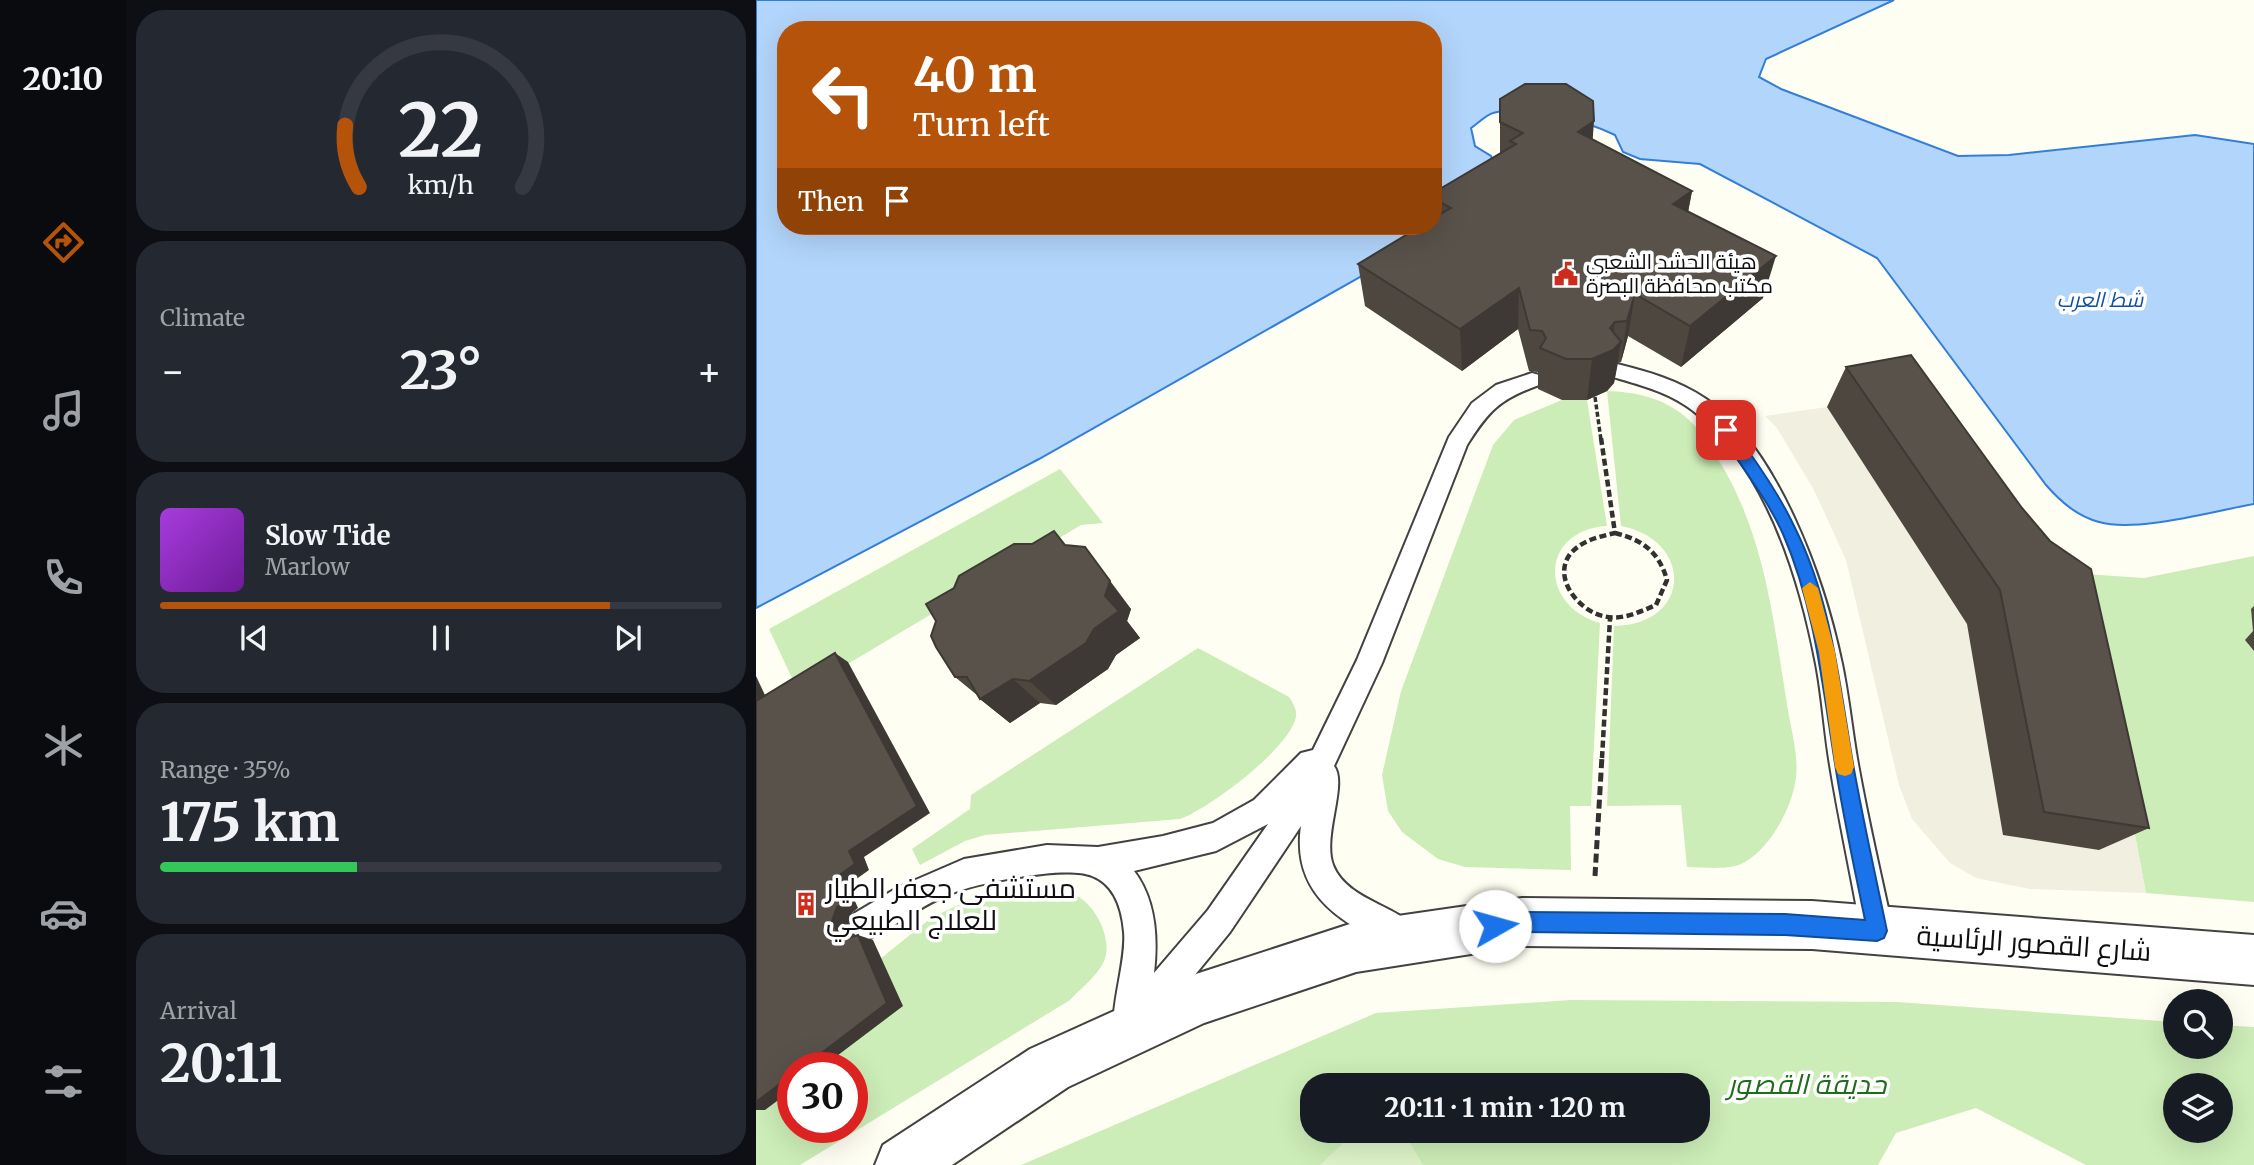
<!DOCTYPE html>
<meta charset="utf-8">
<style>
:root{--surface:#171b24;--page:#242831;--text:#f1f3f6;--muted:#9ea1a6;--line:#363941;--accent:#b45309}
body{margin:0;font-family:Merriweather,Cairo,serif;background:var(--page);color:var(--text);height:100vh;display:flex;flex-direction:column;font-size:26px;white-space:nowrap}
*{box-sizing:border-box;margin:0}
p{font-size:23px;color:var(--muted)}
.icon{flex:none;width:38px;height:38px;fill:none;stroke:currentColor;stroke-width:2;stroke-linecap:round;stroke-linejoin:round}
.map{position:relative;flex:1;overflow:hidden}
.details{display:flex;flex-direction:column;gap:10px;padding:10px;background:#0d0f14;width:630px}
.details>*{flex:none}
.hud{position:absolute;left:21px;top:21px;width:665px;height:214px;border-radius:28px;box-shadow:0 7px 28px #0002;background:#b45309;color:#fff;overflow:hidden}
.controls{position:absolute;left:1407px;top:989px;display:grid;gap:14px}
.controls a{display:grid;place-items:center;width:70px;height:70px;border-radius:50%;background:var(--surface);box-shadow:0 7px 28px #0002;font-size:35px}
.speed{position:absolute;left:21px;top:1052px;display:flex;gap:14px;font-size:35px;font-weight:700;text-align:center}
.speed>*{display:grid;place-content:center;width:91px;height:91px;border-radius:50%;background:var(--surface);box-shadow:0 7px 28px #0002;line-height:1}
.speed .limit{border:10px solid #d22;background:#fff;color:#111}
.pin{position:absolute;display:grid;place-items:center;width:60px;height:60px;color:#fff;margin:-30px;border-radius:14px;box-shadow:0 4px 10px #0006}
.me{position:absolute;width:77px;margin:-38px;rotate:83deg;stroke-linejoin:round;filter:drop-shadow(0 0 5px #0008)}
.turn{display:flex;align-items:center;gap:24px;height:147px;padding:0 21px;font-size:32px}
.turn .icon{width:91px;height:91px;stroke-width:2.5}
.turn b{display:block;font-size:49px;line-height:60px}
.then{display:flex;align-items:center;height:66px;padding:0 21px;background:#0003;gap:14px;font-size:26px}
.big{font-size:52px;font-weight:700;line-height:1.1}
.details .widget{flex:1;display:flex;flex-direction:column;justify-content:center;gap:10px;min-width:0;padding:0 24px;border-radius:28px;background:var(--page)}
.details .dial{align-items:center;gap:0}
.dial svg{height:182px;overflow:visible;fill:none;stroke:var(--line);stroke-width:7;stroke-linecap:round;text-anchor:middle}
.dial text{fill:var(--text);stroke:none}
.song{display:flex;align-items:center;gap:21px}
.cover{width:84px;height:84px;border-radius:10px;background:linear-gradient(135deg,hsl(280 70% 55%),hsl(280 70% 35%))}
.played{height:7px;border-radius:4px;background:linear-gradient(90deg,var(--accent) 80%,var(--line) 80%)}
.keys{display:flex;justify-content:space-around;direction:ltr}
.heat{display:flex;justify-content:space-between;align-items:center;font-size:38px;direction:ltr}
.charge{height:10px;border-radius:5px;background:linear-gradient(90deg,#34c759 35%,var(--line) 0)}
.trip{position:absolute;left:544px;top:1073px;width:410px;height:70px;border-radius:28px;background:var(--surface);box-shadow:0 7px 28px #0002;font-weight:700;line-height:70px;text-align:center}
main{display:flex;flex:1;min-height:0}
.dock{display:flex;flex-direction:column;width:126px;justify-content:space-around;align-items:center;background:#090b0e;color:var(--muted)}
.dock .icon{width:49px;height:49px}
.dock .selected{color:var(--accent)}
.dock b{font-size:32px;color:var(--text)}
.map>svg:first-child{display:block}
.green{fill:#ccedb7;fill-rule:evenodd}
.pitch{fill:#dff4ca}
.plaza{fill:#f1efdf}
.water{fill:#b2d5fb;stroke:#337fd7;stroke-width:2}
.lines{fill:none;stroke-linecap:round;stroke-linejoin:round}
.service-casing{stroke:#424242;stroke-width:4}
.minor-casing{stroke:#424242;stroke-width:4}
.path-far2{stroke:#313131;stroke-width:3.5;stroke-dasharray:5 2.5;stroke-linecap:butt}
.path-far1{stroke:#313131;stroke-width:4.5;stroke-dasharray:7 3.5;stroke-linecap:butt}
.path{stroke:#313131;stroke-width:5;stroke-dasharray:9 4.5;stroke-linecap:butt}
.service{fill:#fff;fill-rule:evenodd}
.minor{fill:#fff;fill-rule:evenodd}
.wall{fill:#4d4740}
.shaded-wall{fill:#3e3934}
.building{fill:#59524b;stroke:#3e3934;stroke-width:2}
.route{fill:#1a73e8;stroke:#114b97;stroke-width:2}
.slow{fill:#f59e0b}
.labels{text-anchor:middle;stroke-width:7;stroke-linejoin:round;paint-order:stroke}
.far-poi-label{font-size:21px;fill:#0f0f0f;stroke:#fff;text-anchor:start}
.far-water-label{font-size:21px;font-style:italic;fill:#0e51ab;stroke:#fff}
.near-poi-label{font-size:28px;fill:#0f0f0f;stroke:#fff;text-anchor:start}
.near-street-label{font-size:28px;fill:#0f0f0f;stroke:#fff}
.near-park-label{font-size:28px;font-style:italic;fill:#1f6d1a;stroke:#fff}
</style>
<main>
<nav class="dock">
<b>20:10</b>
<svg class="icon selected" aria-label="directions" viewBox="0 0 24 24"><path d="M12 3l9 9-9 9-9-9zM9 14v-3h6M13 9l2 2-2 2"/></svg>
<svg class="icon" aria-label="music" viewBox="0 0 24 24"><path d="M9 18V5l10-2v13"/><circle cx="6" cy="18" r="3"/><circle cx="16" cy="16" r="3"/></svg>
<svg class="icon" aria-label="phone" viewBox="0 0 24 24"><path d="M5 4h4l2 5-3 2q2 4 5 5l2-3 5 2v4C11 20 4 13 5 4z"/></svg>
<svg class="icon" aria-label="climate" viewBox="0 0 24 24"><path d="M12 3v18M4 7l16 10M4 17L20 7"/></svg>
<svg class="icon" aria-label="car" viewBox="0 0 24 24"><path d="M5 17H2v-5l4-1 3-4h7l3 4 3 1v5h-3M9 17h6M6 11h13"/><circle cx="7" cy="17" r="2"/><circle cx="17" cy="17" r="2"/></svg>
<svg class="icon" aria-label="filters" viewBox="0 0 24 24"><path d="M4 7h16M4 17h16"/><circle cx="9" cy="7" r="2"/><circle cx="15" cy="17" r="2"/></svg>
</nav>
<section class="details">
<div class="widget dial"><svg viewBox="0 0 100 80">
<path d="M14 69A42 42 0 1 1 86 69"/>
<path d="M14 69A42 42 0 0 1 8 42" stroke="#b45309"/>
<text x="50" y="56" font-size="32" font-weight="700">22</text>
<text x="50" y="72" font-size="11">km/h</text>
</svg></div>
<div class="widget"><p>Climate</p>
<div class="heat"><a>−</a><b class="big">23°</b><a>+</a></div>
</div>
<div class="widget">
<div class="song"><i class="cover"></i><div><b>Slow Tide</b><p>Marlow</p></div></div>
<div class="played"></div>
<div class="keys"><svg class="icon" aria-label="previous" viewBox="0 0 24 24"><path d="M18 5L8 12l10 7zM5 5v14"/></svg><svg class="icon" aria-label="pause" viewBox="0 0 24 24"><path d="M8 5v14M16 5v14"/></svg><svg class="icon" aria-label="next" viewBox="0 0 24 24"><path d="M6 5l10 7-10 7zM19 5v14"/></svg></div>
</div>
<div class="widget"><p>Range · 35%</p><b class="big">175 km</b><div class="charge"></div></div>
<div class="widget"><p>Arrival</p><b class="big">20:11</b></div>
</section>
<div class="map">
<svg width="1498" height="1165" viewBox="0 0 1498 1165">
<rect width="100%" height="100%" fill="#fffef2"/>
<g class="green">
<path d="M851,391C878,392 904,397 926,414C945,429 956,449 968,469C1009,541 1017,618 1030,698C1033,722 1043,753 1040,777C1037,806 1015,847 989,862C975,871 948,867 931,867L925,805L851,806L858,626C936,625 938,540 865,526Z"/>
<path d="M806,400H831L851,526C784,530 782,605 844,623L835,806H814L815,870L709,867L682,859L646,832L632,811L626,775L645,691L737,445L758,420Z"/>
<path d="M304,469L347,523L325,525L43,693L13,629Z"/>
<path d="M1498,556V608L1495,610L1498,636L1492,644L1498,651V902L1390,893L1329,574L1388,578Z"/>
<path d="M442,648L533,697C537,703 541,709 540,717C533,749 454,808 424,819L229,835L209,841L164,865L156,849L214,809L215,795Z"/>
<path d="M274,891C289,891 309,890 323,897C342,909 358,943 347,963C340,977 324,989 314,1000L44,1165H0V1059L175,918L215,899ZM37,1068H96V1127H37Z"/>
<path d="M815,1000L1141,1002L1419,1022V1046H1465V1025L1498,1027V1165H1330L1220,1108L1140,1133L1122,1165H265L620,1013ZM556,1085H942V1130H556ZM1419,1085H1465V1130H1419Z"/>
</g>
<path class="pitch" d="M601,1130L647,1131L667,1165H564Z"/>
<path class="plaza" d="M1071,407L1220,485L1329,574L1390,893L1274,889L1220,878L1194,863L1156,819L1143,785L1090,560L1058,490L1021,428L1009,416Z"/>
<path class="water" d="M0,0H1138L1010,59L1003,77L1025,89L1202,156L1253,155L1439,135L1498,144V504C1457,511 1381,533 1343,522C1321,516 1305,502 1290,485L1121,258L944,164L884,159L867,152L859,135C827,120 773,104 737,113C730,115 721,124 715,128L719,146L735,156L738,163L677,216V30H30V226H661L658,228L671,239L283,459L0,608Z"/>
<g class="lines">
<g class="service-casing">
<g id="service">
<path d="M861,364C893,372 922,380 950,399C1022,448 1069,581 1086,664C1093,697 1096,731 1102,764C1112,820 1125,875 1137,931L1132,942L1121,947L1110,942L1105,931C1095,874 1082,816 1073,759C1068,727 1066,695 1060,664C1043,576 1010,467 936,410C911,391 883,385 854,376L851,371L854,366Z"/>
<path d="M776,373L783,375L786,380L783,385C744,399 733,410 711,445L626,663L578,766C592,784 566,836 577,865C592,903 650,906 662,934L657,945L646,950C589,926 535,897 545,826L474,932L398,1025L372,1042L360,1037C351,1015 371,962 368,932C366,909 359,885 336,876C310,865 221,883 194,894C164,905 140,927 110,940L99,935L94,924L99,913L141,888L208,859L291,845L342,847L407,836L457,823L498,800L545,753L557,750L601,660L693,437L716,403L740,385ZM512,824L452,910L398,973C402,938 400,900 378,871L460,851Z"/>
</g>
</g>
<g class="minor-casing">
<path id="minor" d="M766,898L1056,901L1498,935V985L1056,949L766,946L600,972L448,1023L312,1087L196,1165H119L127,1145L274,1049L440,974L600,922Z"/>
</g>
<path class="path-far2" d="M839,397L845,440"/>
<g class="path-far1">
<path d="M845,438L859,533"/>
<path d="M859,533C887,540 903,552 911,580L900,605C883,612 866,621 847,616C823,611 795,577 815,553C827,540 842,537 859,533Z"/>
<path d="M846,758L854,619"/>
</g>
<path class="path" d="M839,876L846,756"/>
<use href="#service" class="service"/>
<use href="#minor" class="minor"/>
</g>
<g class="wall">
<path d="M744,99L837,139L936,191L932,212L1007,298L925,367L872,336L865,362L862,363L858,383L851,391L831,400H806L782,389V372L773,371L762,329L706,371L609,306L602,264L677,226V193L744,153Z"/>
<path d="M1090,367L1266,508L1393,828L1343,850L1247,835L1211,624L1071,407Z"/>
<path d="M309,545L375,609L371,621L384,638L360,655L352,669L300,705L284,703L254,723L224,699L221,695L199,677L198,588Z"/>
<path d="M1498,606V651L1489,640L1497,631L1495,609Z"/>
</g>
<g class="shaded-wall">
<path d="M838,121L835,163L822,132Z"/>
<path d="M936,191L928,233L917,204Z"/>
<path d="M1020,256L1007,298L925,367L934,326Z"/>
<path d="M763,288L762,329L706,371L704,329Z"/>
<path d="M879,294L872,336L865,362L871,321Z"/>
<path d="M859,322L855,351L865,342L858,383L851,391L831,400L836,359Z"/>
<path d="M329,547L375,609L371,621L384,638L360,655L352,669L300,705L273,681L349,596Z"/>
<path d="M79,653L92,662L174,813L108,857L113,870L92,885L102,908L97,912L92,925L98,937L102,935L117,940L147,1006L65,1068H46L93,938L82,933L76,921L81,907L76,880L93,851Z"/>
<path d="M0,676L16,710L0,700Z"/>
<path d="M257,679L284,703L254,723L224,699Z"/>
<path d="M37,1074V1089L9,1110H0V1102Z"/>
</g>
<g class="building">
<path d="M769,84H810L837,101L838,121L822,132L936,191L917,204L1020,256L934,326L879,294L871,321L859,322L854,328L865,342L857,350L836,359H810L784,348L790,338L786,331L774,330L763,288L704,329L602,264L665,226H677V218L695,208L677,198V193L760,144L754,141L767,133L744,122V99Z"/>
<path d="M1155,355L1266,508L1294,541L1335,569L1393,828L1288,812L1244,590L1090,367Z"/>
<path d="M298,531L309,545L329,547L354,581L349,596L363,611L338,629L330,643L273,681L257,679L224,699L211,677H199L180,647L175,636L180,621L170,604L198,588L203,576L258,544H276Z"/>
<path d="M79,653L161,806L93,851L99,864L76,880L87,903L81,907L76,921L82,933L93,938L102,935L131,1003L46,1068H37V1074L0,1102V700V701Z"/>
</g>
<path class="route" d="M970,425L974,426C999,459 1023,493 1040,530C1075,601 1083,681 1096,758C1106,816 1119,873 1131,931L1128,938L1121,941L1029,935L766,932L739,936L732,933L729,926L732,919L766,912L1029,914L1109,920C1098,866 1086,812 1078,757C1066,682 1058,605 1027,534C1010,496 983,465 963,430Z"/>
<path class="slow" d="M1054,582L1062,588L1079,652L1098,767L1095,774L1089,776L1082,774L1079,767L1063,652L1046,588Z"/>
<defs>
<g id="civic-bare" transform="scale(1.89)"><path d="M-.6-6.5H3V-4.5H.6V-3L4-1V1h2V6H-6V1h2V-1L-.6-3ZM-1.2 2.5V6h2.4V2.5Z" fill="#cb2c1c" stroke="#fff" stroke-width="2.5" paint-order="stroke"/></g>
<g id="building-bare" transform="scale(1.89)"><path d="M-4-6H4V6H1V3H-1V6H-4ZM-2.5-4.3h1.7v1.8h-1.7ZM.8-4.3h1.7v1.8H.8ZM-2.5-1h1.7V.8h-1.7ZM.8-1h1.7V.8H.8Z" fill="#cb2c1c" stroke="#fff" stroke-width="2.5" paint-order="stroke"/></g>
</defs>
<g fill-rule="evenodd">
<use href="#civic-bare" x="810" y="274"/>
<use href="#building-bare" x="50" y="904"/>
</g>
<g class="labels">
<g class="far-poi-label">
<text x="830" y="269">هيئة الحشد الشعبي<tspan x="830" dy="24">مكتب محافظة البصرة</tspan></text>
</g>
<g class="far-water-label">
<text x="1344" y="307">شط العرب</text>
</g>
<g class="near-poi-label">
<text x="70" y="898">مستشفى جعفر الطيار<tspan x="70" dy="32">للعلاج الطبيعي</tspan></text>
</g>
<g class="near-street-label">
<text transform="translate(1278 943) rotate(4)" y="10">شارع القصور الرئاسية</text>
</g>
<g class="near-park-label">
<text x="1051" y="1094">حديقة القصور</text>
</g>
</g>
</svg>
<div class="controls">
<a><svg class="icon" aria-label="search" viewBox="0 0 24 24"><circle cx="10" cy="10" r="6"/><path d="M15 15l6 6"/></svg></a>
<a><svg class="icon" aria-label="layers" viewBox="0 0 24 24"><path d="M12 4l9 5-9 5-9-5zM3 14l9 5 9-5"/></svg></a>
</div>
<div class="speed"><div class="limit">30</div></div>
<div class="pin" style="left:970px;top:430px;background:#d93025"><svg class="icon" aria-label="arrive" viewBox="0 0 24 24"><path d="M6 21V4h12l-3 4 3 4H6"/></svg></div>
<svg class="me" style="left:739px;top:926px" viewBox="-20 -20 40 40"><circle r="19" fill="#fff"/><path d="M0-13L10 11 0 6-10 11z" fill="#1a73e8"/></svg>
<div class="trip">20:11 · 1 min · 120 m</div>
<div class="hud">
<div class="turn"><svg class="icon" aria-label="left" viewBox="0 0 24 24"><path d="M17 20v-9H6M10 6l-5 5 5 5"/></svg><div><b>40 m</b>Turn left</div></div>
<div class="then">Then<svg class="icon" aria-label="arrive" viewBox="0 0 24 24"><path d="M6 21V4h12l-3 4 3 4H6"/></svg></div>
</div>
</div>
</main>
